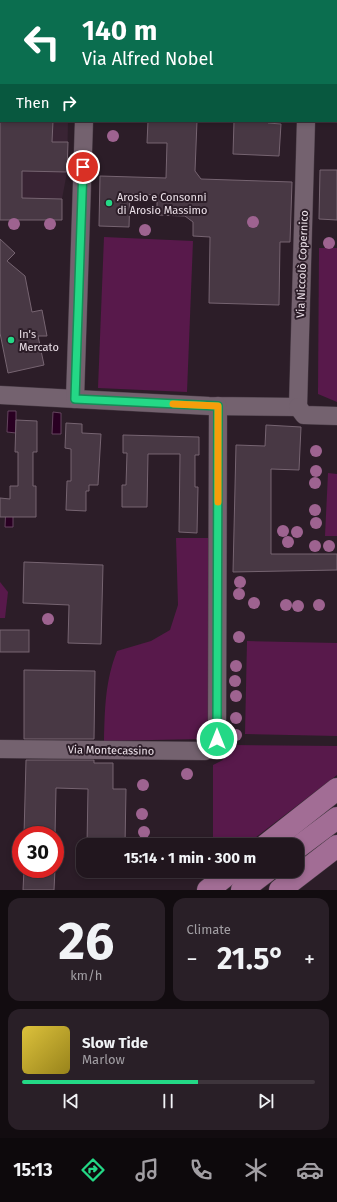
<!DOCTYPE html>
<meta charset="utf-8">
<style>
:root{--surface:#21161e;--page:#291f27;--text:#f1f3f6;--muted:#a29fa4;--line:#3e353c;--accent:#24d886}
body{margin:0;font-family:"Fira Sans",sans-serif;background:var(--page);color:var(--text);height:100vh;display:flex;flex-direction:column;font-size:15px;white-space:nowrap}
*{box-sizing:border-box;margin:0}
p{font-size:13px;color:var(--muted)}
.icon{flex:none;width:22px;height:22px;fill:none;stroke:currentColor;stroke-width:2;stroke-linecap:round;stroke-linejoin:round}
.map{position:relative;height:890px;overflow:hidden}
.sheet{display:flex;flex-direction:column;gap:8px;padding:8px;background:#120c10;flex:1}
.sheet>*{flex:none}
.top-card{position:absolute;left:0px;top:0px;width:337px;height:122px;box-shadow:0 2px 6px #0003,0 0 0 1px var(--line);background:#0b6e4f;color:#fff;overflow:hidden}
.speed{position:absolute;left:12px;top:826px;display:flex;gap:8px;font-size:20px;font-weight:700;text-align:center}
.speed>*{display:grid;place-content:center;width:52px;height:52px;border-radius:50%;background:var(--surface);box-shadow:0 2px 6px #0003,0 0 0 1px var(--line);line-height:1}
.speed .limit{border:6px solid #d22;background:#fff;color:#111}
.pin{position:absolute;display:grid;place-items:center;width:34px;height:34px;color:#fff;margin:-17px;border:2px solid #fff;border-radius:50%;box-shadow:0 1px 4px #0007}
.me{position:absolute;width:44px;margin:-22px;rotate:0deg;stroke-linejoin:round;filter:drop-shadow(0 0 3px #0008)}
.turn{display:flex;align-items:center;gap:14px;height:84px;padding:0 16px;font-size:18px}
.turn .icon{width:52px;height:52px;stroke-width:2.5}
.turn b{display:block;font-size:28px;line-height:34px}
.then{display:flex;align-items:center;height:38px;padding:0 16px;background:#0003;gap:8px;font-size:15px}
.big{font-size:30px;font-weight:700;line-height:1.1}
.sheet .tile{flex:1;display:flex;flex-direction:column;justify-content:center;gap:6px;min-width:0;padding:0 14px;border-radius:12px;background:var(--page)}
.sheet .dial{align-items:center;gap:0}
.dial b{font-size:52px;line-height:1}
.song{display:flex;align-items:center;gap:12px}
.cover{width:48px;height:48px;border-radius:6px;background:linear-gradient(135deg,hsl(50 70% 55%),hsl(50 70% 35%))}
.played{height:4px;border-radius:2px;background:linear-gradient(90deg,var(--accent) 60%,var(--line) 60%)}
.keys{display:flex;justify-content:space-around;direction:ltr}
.heat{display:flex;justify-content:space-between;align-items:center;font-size:22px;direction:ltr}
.sheet .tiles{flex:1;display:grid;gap:8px;grid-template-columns:1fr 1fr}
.tile:last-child{grid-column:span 2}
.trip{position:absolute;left:76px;top:838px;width:228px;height:40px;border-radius:12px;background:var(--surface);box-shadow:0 2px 6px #0003,0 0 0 1px var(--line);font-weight:700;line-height:40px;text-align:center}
.menu{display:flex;height:64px;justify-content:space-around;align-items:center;background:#0d090c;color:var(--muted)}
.menu .icon{width:28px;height:28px}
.menu .active{color:var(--accent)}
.menu b{font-size:18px;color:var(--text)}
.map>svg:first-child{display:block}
.built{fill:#392434}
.green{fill:#58194b}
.water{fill:#290022;stroke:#64445e}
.building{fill:#483844;stroke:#766471}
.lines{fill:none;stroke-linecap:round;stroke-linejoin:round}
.minor-casing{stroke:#483b45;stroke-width:19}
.major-casing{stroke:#483b45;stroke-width:23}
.minor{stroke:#74626f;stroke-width:18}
.major{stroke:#a26d95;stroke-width:22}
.tree{fill:#9e6390}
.route-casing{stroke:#178c57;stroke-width:10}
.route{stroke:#24d886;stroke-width:7}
.slow{stroke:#f59e0b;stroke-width:7}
.poi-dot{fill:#24d886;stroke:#2c1d28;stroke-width:1.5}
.labels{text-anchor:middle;stroke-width:4;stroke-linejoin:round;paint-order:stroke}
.poi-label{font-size:11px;fill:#ece1e9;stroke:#2c1d28;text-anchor:start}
.street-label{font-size:11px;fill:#ece1e9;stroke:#2c1d28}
</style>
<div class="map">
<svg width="337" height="890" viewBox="0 0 337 890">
<rect width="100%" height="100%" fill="#2c1d28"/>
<g class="built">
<path d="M0,0H66L1,1V19Z"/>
<path d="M0,69L1,121H68L67,172L62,199V220H0Z"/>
</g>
<g class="green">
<path d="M104,237L193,241L187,392L98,388Z"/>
<path d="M319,248H337V402L318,394Z"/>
<path d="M328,473L337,474V536H325Z"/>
<path d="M176,538H209L208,731L201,739L104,741C105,707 105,682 117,651L151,641L170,630L178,605Z"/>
<path d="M0,582L8,592L5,618H0Z"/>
<path d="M247,641L337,643V736L245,734Z"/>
<path d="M228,745L337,746V775L246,845H213V765L223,760Z"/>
</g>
<g class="water">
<path d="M8,411H16V433L7,432Z"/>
<path d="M53,412L61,413V434H52Z"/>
<path d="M6,505H13V527H5Z"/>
</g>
<g class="building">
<path d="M0,121H53L52,142H68L67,172L22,171V198L62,199V220H0Z"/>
<path d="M148,121H197L195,171L201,179L292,182L290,242H280L279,305L209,303L210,237L193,236V222L185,216L157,215V195L130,194L129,227L99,226L100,176L166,178L167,143H147Z"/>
<path d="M234,121H268V123L281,124L279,156L233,154Z"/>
<path d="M320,170H337V220L319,219Z"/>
<path d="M0,239L15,253L7,261L25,276L32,312L42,310L47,336H38L44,365L8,373L0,333Z"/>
<path d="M16,420L37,421V452H33V486H36V517H0V498L10,499V486H18V452H15Z"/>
<path d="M66,423L82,424V433L101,434L98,485H89V491H86V511L66,510L67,481H71V449L65,448Z"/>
<path d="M266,425L301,427L299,470L271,469V554H337V570L233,572L236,445L265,446Z"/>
<path d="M123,435L199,437V455H195V487H198L197,533L179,532L180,454H148L147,507H122V485H126L127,453H123Z"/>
<path d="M24,562L103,565L101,644L68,643L69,605L23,603Z"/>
<rect x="0" y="630" width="29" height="22"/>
<path d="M24,670L95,671L94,739H24Z"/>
<path d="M26,760H94V763H113V789H126L125,845H87L88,789L56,788L55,835H24Z"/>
<path d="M24,869H55L54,890H23Z"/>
</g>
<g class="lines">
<g class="minor-casing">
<g id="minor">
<path d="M88,1V0"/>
<path d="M309,1V0"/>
<path d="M0,50H1"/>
<path d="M336,62H337"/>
<path d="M0,395L209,406L298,407"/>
<path d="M75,399L84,121"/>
<path d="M298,407L306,121"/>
<path d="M298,407L304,415L337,416"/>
<path d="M0,749L205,751L211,748L217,739L218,406"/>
</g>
</g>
<g class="major-casing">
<g id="major">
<path d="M266,845L337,789"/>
<path d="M297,848L337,818"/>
<path d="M208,890L232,871"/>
<path d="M242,890L267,871"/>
<path d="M280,890L337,846"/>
</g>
</g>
<use href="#minor" class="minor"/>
<use href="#major" class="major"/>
</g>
<g class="tree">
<circle cx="113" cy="136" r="6"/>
<circle cx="253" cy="222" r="6"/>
<circle cx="14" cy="224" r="6"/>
<circle cx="50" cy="224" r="6"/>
<circle cx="145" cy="230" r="6"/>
<circle cx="329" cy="243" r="6"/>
<circle cx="316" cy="451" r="6"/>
<circle cx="316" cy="471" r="6"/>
<circle cx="315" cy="483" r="6"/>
<circle cx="315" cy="510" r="6"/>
<circle cx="316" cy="523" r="6"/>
<circle cx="283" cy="531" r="6"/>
<circle cx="297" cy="532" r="6"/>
<circle cx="288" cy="542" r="6"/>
<circle cx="315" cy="546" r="6"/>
<circle cx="329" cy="546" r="6"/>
<circle cx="240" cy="582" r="6"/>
<circle cx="239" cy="594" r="6"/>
<circle cx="254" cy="603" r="6"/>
<circle cx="286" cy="605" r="6"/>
<circle cx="319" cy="605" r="6"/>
<circle cx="298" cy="606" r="6"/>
<circle cx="48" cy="619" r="6"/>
<circle cx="239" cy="637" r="6"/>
<circle cx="236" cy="666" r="6"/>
<circle cx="235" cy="681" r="6"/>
<circle cx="236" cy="696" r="6"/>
<circle cx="236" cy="718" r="6"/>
<circle cx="236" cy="735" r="6"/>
<circle cx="187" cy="774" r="6"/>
<circle cx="143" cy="785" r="6"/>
<circle cx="142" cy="814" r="6"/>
<circle cx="144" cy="832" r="6"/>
</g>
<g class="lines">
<g class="route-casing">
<path id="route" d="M83,167L75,399L218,406L217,739"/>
</g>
<use href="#route" class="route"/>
<path class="slow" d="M173,404L218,406V502"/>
</g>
<g class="poi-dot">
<circle cx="109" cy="203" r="4"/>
<circle cx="11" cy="340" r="4"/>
</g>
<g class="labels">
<g class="poi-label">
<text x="117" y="201">Arosio e Consonni<tspan x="117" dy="13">di Arosio Massimo</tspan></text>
<text x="19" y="338">In's<tspan x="19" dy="13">Mercato</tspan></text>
</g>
<g class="street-label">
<text transform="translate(302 264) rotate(-88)" y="4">Via Niccolò Copernico</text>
<text transform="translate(111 750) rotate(1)" y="4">Via Montecassino</text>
</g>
</g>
</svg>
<div class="speed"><div class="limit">30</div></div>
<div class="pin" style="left:83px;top:167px;background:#d93025"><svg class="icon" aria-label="arrive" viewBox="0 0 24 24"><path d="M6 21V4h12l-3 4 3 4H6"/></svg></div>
<svg class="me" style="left:217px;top:739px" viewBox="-20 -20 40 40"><circle r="17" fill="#24d886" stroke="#fff" stroke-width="3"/><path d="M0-11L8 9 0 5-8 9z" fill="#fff"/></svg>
<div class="trip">15:14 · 1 min · 300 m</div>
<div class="top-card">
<div class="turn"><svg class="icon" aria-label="left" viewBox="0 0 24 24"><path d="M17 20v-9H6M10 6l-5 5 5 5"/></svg><div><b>140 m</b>Via Alfred Nobel</div></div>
<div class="then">Then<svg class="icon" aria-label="right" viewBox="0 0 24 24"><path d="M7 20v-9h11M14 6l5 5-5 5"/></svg></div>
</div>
</div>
<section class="sheet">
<div class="tiles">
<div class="tile dial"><b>26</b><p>km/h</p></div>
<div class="tile"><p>Climate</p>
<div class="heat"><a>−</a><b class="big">21.5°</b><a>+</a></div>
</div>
<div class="tile">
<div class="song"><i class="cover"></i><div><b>Slow Tide</b><p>Marlow</p></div></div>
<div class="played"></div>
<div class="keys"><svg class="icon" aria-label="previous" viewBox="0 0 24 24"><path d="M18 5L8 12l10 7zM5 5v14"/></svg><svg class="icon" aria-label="pause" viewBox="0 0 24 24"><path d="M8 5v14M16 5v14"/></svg><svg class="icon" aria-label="next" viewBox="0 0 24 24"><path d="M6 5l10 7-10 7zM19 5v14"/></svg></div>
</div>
</div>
</section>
<nav class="menu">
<b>15:13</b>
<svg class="icon active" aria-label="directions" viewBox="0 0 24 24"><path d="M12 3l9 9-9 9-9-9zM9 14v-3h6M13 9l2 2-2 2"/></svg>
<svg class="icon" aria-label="music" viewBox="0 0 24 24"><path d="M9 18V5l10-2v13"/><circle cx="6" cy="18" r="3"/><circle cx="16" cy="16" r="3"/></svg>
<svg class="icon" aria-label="phone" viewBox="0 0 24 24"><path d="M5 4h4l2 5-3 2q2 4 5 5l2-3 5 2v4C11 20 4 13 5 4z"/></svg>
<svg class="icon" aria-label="climate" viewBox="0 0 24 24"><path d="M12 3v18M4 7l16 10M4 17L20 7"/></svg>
<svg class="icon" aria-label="car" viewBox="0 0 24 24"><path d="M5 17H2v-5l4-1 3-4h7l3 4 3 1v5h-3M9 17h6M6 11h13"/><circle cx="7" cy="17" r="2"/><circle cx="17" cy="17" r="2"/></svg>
</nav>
